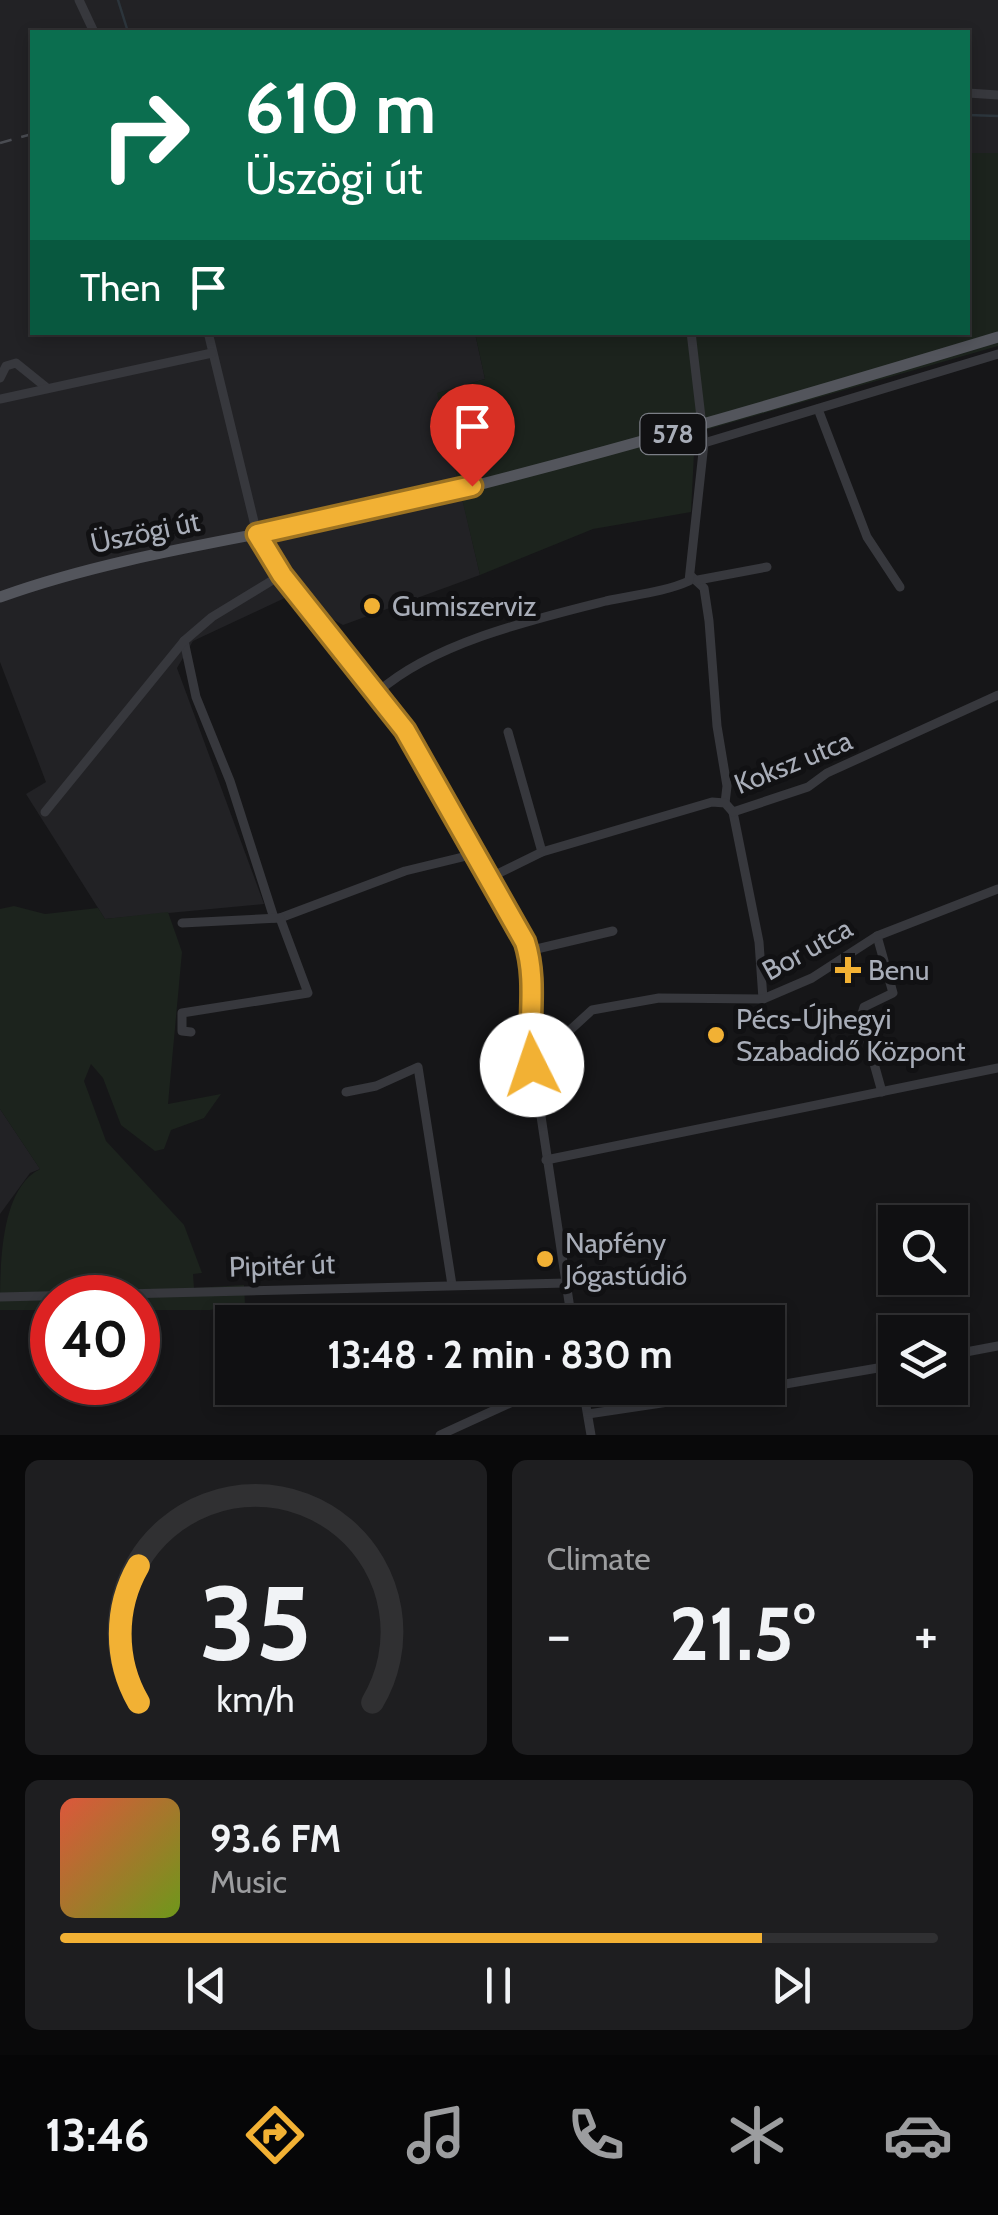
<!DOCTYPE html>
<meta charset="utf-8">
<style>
:root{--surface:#101012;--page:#1e1e20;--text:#f1f3f6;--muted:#9c9d9f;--line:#303032;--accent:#f2b134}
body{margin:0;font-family:Cabin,sans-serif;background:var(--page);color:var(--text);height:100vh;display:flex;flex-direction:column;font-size:38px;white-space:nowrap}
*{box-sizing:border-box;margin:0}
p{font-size:32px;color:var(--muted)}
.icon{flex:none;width:55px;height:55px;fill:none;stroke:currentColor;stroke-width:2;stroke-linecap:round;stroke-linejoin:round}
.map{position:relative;height:1435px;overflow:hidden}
.details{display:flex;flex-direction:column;gap:25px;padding:25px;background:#09090a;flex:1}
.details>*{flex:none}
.guide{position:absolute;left:30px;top:30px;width:940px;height:305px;border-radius:0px;box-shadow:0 5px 15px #0003,0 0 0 2px var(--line);background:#0b6e4f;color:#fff;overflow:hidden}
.buttons{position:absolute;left:878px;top:1205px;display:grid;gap:20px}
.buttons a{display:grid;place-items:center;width:90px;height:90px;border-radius:0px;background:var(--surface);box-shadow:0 5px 15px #0003,0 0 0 2px var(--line);font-size:50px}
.speed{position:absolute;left:30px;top:1275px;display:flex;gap:20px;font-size:50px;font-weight:700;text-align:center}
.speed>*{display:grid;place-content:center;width:130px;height:130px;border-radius:50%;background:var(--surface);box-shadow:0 5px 15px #0003,0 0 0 2px var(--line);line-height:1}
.speed .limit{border:15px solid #d22;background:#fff;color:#111}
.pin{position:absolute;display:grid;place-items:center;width:85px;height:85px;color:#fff;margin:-102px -42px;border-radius:50% 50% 50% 0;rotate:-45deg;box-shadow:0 0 10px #0007}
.pin .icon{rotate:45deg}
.me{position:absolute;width:110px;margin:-55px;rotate:356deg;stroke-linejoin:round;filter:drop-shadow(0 0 8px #0008)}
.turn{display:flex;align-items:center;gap:35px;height:210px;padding:0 50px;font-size:45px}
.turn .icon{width:130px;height:130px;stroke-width:2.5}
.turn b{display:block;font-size:70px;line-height:85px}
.then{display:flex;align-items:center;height:95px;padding:0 50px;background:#0003;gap:20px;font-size:38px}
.big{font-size:75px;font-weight:700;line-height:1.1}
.details .tile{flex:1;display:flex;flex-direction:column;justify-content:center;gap:15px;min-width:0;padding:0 35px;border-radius:15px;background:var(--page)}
.details .dial{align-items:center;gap:0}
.dial svg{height:260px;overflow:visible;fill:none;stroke:var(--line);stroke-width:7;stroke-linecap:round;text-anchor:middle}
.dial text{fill:var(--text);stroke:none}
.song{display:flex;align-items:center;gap:30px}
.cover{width:120px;height:120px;border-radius:15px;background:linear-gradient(135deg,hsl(10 70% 55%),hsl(80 70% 35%))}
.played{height:10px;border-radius:5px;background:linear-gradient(90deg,var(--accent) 80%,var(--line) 80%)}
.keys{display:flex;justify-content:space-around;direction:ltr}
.heat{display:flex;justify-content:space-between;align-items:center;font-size:55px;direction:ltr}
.details .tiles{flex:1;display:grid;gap:25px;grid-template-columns:1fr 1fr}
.tile:last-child{grid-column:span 2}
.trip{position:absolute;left:215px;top:1305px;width:570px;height:100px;border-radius:0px;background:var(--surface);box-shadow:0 5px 15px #0003,0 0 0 2px var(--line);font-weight:700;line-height:100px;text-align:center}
.dock{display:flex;height:160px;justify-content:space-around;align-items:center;background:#060607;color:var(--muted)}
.dock .icon{width:70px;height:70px}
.dock .current{color:var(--accent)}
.dock b{font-size:45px;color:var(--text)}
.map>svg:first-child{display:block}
.built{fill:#222225}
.green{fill:#1c231d}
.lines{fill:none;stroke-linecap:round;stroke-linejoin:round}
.stream{stroke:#2c353c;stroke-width:2.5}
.minor{stroke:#37383d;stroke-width:9}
.major{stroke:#53555c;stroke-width:11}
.rail{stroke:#4a4c52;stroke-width:2.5;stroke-dasharray:12 10;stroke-linecap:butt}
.route-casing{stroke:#9d7322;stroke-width:25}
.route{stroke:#f2b134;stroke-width:18}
.poi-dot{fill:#f2b134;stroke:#111113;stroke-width:4}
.labels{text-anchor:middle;stroke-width:10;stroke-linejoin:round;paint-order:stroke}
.shield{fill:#111113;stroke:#7b7e86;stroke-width:2.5}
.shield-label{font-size:25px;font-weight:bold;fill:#a8adb8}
.street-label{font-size:28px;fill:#a8adb8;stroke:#111113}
.poi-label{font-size:28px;fill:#a8adb8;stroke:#111113;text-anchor:start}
</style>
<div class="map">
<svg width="998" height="1435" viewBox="0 0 998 1435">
<rect width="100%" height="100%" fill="#161618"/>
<g class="built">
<path d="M0,0H998V153H968V32H32V332L475,333L485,379L438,393L480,575L343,625L289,596L193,641L177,668L264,904L105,919L26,794L46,782L0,662Z"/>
<path d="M0,1109L40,1169L30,1173L0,1214Z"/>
</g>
<g class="green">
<path d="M968,153H998V346L695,433L691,512L593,529L480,575L437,393L485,379L475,333L968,332Z"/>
<path d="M14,906L45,914L98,908L105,919L168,912L182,952L168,1104L221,1094L204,1118L171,1130L164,1149L155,1151L121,1125L103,1078L91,1064L84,1081L106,1141L184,1225L202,1273L193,1274L194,1288L244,1285L245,1304L210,1310H138V1298H52V1310H0C0,1266 0,1189 40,1169L0,1109V909Z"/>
</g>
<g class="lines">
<g class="stream">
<path d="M118,0L128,32"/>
<path d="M968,115L998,116"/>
</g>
<g class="minor">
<path d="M79,0L94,32"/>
<path d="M968,93L998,95"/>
<path d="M208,332L257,534L281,575L405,730L525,942L532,970L528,1030L572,1322"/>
<path d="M0,378L6,366L16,363L47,388"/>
<path d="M0,399L212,353"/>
<path d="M818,409L867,537L900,587"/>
<path d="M704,443L998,354"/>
<path d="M691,576L704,588L709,621L717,726L727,786L725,803"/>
<path d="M698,580L767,567"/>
<path d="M184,641L196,697L230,781L274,918"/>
<path d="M378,692C433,643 534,619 606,601C633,595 665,592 689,581L704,443L691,332"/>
<path d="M508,732L542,852"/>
<path d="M45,812L184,641L212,617L281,575"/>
<path d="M733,812L759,942L763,999"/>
<path d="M489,878L542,852L712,802L725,803L733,812L808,787L827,773L998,695"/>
<path d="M280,918L405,871L475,854"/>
<path d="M182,923L280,918L308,993L182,1013V1031L191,1032"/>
<path d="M877,936L893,993L864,1007L861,1017L882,1092"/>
<path d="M528,951L613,931"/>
<path d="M532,1065L592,1010L659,998L763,999L812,978L877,936L998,889"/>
<path d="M346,1092L376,1086L418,1067L452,1285"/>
<path d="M546,1160L998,1068"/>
<path d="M0,1297L566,1283"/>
<path d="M950,1355L998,1346"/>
<path d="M768,1387L895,1365"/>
<path d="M583,1388L591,1435"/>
<path d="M588,1414L762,1388"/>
<path d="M440,1435L543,1388"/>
</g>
<path class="major" d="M0,597C131,550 271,536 406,503C606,454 802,396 998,337"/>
<path class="rail" d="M0,143L32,134"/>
</g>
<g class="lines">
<g class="route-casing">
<path id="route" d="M472,486L257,534L282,575L405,730L525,942C538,982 527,1024 532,1065"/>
</g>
<use href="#route" class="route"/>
</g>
<g class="poi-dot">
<circle cx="372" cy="606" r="10"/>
<path d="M843 955h10v10h10v10h-10v10h-10v-10h-10v-10h10z"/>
<circle cx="716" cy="1035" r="10"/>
<circle cx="545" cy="1259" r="10"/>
</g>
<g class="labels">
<rect class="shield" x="640.5" y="414" width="65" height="40" rx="8"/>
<g class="shield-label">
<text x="673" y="443">578</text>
</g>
<g class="street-label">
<text transform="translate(145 532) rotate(-12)" y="10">Üszögi út</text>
<text transform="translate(793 762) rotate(-22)" y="10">Koksz utca</text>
<text transform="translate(807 949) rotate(-29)" y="10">Bor utca</text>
<text transform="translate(282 1265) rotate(-2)" y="10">Pipitér út</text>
</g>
<g class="poi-label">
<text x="392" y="616">Gumiszerviz</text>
<text x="868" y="980">Benu</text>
<text x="736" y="1029">Pécs-Újhegyi<tspan x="736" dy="32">Szabadidő Központ</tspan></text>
<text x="565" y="1253">Napfény<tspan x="565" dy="32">Jógastúdió</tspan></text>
</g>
</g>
</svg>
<div class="buttons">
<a><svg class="icon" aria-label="search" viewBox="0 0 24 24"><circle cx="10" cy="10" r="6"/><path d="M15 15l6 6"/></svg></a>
<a><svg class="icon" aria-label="layers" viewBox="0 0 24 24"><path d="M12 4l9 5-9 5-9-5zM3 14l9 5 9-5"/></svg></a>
</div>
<div class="speed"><div class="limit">40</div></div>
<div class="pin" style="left:472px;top:486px;background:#d93025"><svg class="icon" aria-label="arrive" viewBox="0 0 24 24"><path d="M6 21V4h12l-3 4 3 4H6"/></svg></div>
<svg class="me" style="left:532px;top:1065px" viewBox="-20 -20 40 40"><circle r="19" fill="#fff"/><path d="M0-13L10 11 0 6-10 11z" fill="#f2b134"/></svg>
<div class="trip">13:48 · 2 min · 830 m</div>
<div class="guide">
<div class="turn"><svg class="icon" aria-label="right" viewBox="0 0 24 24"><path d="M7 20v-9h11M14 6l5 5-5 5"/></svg><div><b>610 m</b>Üszögi út</div></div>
<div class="then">Then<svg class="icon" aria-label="arrive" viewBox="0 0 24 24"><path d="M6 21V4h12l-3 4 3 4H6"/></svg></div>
</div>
</div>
<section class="details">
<div class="tiles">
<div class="tile dial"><svg viewBox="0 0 100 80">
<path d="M14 69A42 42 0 1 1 86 69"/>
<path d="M14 69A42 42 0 0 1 14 27" stroke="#f2b134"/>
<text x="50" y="56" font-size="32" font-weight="700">35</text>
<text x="50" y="72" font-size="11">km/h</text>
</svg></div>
<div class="tile"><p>Climate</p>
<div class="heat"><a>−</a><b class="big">21.5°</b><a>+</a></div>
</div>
<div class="tile">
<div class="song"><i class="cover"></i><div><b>93.6 FM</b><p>Music</p></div></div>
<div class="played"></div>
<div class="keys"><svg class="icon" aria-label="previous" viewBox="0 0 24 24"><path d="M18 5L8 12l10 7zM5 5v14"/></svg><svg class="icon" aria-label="pause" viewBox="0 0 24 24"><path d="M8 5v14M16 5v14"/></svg><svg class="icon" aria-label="next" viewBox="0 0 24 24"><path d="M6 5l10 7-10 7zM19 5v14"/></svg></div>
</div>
</div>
</section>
<nav class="dock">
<b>13:46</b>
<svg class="icon current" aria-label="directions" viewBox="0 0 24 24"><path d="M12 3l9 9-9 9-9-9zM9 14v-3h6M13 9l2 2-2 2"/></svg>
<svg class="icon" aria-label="music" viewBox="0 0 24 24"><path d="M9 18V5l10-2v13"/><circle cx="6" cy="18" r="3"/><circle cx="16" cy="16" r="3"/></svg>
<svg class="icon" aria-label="phone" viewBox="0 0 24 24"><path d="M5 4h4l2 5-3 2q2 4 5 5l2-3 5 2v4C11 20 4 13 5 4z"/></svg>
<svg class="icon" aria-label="climate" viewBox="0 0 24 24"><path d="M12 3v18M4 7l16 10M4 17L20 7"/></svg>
<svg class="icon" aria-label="car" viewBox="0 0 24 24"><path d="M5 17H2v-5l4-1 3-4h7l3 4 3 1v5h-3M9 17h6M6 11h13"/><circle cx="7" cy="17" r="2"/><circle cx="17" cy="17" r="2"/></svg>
</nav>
